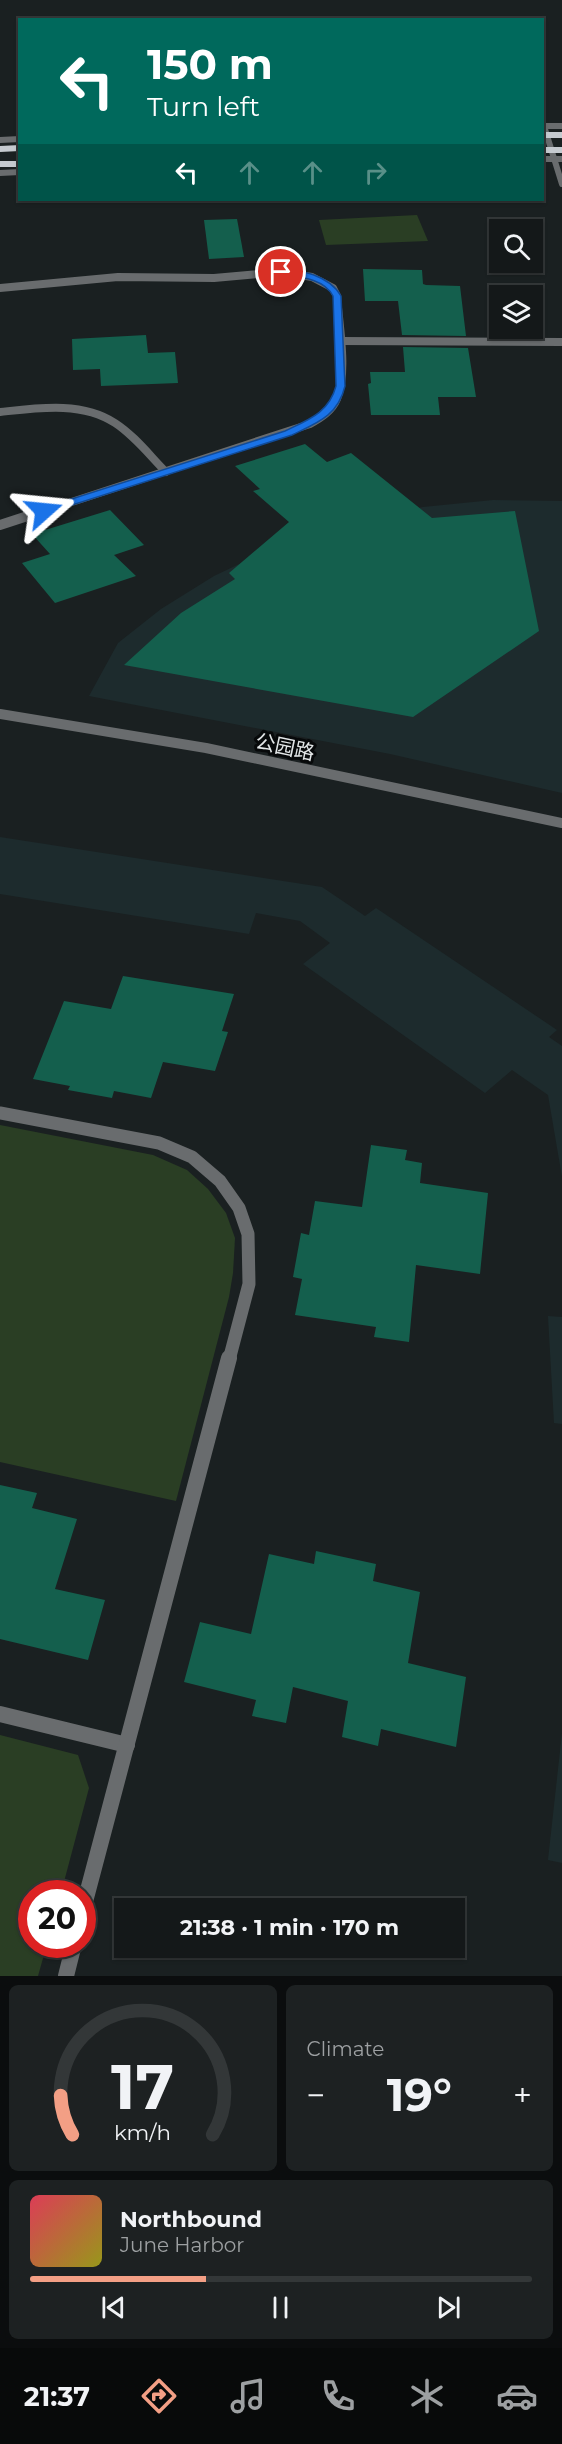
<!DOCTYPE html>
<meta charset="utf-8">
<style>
:root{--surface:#141819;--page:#1d2122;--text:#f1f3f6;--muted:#9da0a2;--line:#333738;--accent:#f39f85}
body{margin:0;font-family:Montserrat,"Noto Sans SC",sans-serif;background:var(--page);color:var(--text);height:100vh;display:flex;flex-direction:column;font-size:22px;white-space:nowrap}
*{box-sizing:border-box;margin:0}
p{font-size:20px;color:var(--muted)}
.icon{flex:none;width:33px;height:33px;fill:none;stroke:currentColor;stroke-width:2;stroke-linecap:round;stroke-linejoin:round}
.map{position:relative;height:1976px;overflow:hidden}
.side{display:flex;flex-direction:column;gap:9px;padding:9px;background:#0b0d0e;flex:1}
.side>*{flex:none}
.banner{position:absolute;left:18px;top:18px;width:526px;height:183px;border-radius:0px;box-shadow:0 2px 4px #0004,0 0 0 2px var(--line);background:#00695c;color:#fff;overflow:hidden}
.tools{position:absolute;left:489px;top:219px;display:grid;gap:12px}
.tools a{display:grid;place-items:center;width:54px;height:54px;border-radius:0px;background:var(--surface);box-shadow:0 2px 4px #0004,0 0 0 2px var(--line);font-size:30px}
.speed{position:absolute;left:18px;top:1880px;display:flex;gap:12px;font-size:30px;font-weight:700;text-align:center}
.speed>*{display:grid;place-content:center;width:78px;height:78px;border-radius:50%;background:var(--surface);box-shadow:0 2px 4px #0004,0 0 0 2px var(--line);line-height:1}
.speed .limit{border:9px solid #d22;background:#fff;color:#111}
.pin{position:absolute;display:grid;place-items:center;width:51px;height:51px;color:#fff;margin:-26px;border:3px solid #fff;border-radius:50%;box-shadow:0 2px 6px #0007}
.me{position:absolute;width:66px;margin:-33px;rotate:72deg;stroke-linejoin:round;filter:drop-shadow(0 0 4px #0008)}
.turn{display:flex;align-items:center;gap:21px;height:126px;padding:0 30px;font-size:27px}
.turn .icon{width:78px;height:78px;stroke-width:2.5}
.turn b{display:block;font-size:42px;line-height:51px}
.lanes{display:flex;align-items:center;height:57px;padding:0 30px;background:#0003;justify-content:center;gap:30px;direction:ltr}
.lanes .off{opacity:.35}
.big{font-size:45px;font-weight:700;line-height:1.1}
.side .card{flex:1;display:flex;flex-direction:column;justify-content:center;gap:9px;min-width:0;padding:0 21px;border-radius:9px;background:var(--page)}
.side .dial{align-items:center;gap:0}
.dial svg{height:156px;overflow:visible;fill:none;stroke:var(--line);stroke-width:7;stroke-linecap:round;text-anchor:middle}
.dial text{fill:var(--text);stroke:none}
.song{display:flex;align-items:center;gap:18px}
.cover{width:72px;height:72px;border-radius:9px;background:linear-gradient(135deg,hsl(350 70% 55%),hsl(60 70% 35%))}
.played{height:6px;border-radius:3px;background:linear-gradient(90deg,var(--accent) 35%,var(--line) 35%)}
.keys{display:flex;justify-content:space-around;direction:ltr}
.heat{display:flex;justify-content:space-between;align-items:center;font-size:33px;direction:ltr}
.side .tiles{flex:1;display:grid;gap:9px;grid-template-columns:1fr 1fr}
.card:last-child{grid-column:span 2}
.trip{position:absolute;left:114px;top:1898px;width:351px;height:60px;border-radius:0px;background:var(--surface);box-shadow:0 2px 4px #0004,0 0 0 2px var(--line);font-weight:700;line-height:60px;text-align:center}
.menu{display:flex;height:96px;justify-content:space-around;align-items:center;background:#080a0a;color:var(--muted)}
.menu .icon{width:42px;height:42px}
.menu .on{color:var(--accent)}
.menu b{font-size:27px;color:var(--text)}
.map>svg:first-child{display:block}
.built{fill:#1d2b2d}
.green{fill:#2a3e24}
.building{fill:#145f4d}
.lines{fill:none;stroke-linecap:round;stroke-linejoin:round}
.service-far4{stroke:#696c6e;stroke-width:6}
.service-far3{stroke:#696c6e;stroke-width:8}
.service-far2{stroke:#696c6e;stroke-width:10}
.service-far1{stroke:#696c6e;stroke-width:13}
.service{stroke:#696c6e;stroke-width:16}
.minor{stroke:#696c6e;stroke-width:10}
.tertiary{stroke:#696c6e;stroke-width:6}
.trunk{fill:#c5cacf;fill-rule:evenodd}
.route{fill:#1a73e8;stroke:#114b97;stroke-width:1.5}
.labels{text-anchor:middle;stroke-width:6;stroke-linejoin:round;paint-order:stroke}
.street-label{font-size:20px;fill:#e3e7e8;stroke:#07090a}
</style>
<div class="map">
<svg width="562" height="1976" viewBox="0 0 562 1976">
<rect width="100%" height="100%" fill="#1a2021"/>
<g class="built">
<path d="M493,500L562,501V793L390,754L89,696L118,643L161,609L214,576L260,554L363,519L423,507Z"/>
<path d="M0,837L322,887L365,916L376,908L557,1030L549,1037L562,1046V1177L548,1095L512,1070L485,1093L303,964L330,943L300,921L256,913L249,934L0,894Z"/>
<path d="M548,1316L562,1317V1424L554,1423Z"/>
<path d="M562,1733V1863L548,1860Z"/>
</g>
<g class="green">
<path d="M417,215L428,241L326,245L319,220Z"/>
<path d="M0,1125L153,1155L187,1170L208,1189L226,1213L235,1238L233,1273L229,1297L176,1501L0,1462Z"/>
<path d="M0,1735L78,1755L89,1788L61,1893H32V1944H47L38,1976H0Z"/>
</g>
<g class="building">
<path d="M237,219L244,257L209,259L204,220Z"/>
<path d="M363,269L422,270L423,284L426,285L460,286L466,336L402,335L398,301H365Z"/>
<path d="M146,335L148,353L175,352L178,383L101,386L100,369L73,370L72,339Z"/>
<path d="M403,347L468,348L476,397H438L440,415H371L368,384L371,383L370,372H405Z"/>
<path d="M305,444L327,462L351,453L432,518L515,511L539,631L413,717L124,665L181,613L235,579L229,573L289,522L253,491L260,489L235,466Z"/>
<path d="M110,510L144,545L114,555L136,576L55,603L22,563L50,554L32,534Z"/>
<path d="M123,976L234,994L222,1031L228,1032L215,1071L163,1062L151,1098L114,1091L112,1098L68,1090L70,1086L33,1079L64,1001L111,1009Z"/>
<path d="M371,1145L407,1150L405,1160L422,1163L420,1183L488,1193L480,1274L416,1265L409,1342L374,1337L376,1327L295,1315L302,1279L293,1277L301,1233L309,1235L315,1201L362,1207Z"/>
<path d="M0,1485L37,1493L32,1508L77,1519L55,1589L105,1600L88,1660L0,1639Z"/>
<path d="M316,1551L376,1564L373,1581L420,1592L408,1663L466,1677L456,1747L381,1729L378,1746L342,1737L348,1701L293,1687L286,1723L252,1716L256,1700L184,1682L200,1622L251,1634L269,1554L314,1564Z"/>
</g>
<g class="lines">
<g class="service-far4">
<path d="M543,126H562"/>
<path d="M0,140L20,139"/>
<path d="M543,159H562"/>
<path d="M0,173L20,172"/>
</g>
<g class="service-far3">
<path d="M0,288L118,277L214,278L281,272L312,277L333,288L337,296C339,325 348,372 337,399C332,411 321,418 310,424L44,511"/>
<path d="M339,341L562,342"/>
<path d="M0,412C37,408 82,401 115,423C135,436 150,456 166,472"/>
</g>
<path class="service-far2" d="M0,525L49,509"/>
<path class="service-far1" d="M0,1113L159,1143L192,1157L220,1181L239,1208L248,1234L249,1284L229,1360"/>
<g class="service">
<path d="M0,1714L127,1745"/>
<path d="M82,1913L229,1358"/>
<path d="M66,1976L74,1944"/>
</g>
<path class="minor" d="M0,714L206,748L562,823"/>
<path class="tertiary" d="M544,126L562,184"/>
<g class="trunk">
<rect x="543" y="132" width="19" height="6"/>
<path d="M20,145V151L0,152V146Z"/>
<rect x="543" y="147" width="19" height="6"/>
<rect x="0" y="161" width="20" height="6"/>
</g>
</g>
<path class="route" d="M278,270C299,268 330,276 341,296L345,386C338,416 317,423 292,435L47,513H40V509L285,431C308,420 329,413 336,386L333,296C323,277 296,277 278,274Z"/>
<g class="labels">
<g class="street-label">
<text transform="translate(285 747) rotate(12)" y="7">公园路</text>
</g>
</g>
</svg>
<div class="tools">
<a><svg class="icon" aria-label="search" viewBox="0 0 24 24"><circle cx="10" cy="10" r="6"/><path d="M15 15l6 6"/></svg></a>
<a><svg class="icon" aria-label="layers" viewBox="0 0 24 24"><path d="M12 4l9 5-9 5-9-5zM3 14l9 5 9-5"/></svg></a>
</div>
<div class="speed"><div class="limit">20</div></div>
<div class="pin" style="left:281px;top:272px;background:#d93025"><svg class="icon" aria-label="arrive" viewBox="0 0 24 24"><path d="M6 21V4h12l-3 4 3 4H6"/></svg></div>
<svg class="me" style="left:44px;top:511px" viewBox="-20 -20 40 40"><path d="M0-17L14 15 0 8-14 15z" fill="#1a73e8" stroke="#fff" stroke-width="4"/></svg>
<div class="trip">21:38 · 1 min · 170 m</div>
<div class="banner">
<div class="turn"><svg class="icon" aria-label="left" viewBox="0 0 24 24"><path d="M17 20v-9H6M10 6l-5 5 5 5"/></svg><div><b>150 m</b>Turn left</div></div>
<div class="lanes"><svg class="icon" aria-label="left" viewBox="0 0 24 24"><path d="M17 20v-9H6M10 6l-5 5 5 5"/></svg><svg class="icon off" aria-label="ahead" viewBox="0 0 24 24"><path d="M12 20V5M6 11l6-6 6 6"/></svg><svg class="icon off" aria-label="ahead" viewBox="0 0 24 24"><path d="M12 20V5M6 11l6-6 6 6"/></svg><svg class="icon off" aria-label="right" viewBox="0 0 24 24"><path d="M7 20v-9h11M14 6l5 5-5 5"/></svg></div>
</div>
</div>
<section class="side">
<div class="tiles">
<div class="card dial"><svg viewBox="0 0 100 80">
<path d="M14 69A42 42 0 1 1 86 69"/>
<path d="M14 69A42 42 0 0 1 8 49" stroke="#f39f85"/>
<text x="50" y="56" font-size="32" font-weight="700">17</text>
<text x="50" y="72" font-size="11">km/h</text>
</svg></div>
<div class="card"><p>Climate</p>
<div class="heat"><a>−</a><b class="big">19°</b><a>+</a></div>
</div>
<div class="card">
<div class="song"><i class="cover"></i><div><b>Northbound</b><p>June Harbor</p></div></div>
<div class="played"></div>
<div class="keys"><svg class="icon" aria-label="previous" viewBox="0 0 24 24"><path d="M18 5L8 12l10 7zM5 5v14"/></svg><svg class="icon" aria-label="pause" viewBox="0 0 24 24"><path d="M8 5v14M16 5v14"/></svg><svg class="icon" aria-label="next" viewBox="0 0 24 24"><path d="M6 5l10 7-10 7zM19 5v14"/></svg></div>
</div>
</div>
</section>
<nav class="menu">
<b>21:37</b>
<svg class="icon on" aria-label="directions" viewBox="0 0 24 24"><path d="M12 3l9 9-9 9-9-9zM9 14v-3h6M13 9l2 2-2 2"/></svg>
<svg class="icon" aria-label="music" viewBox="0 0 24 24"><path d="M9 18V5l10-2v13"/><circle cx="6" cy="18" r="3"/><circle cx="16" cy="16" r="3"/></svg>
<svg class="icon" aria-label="phone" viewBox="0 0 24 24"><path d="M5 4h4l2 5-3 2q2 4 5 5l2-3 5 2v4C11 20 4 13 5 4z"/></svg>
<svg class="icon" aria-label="climate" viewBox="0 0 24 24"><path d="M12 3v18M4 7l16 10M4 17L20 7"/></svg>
<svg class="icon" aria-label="car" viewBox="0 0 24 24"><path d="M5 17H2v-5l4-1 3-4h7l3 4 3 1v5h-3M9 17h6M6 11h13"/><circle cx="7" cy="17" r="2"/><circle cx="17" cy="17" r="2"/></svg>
</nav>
